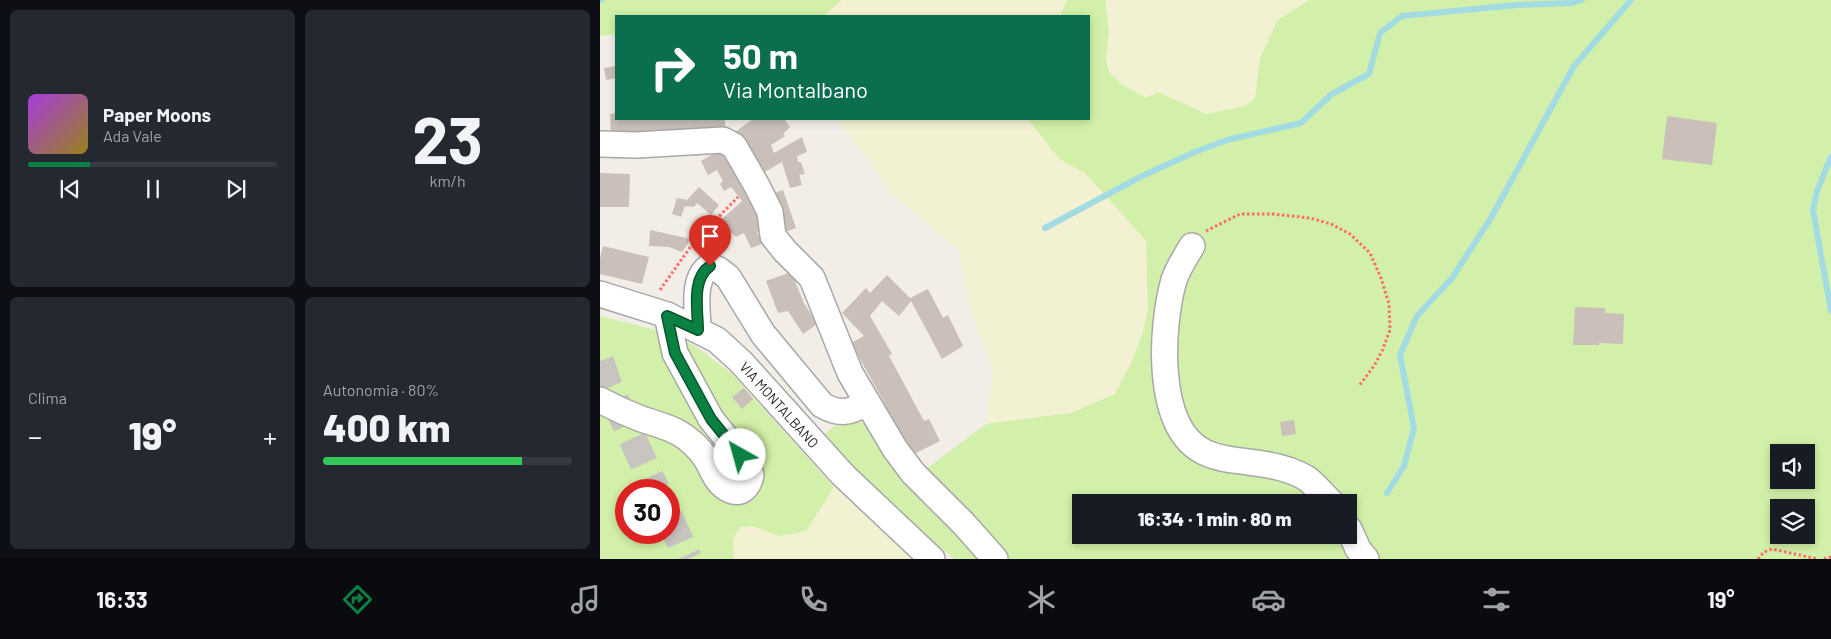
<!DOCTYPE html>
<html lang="it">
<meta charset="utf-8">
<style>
:root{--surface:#171b24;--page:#242831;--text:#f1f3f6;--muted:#9ea1a6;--line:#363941;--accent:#0b8043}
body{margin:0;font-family:Barlow,sans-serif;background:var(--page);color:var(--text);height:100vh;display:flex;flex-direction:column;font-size:19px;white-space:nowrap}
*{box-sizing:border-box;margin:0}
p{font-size:16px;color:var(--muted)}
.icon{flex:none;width:28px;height:28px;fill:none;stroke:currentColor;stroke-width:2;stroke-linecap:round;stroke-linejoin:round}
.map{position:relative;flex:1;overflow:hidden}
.drawer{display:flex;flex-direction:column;gap:10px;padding:10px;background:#0d0f14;width:600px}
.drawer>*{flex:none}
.hud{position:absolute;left:15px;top:15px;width:475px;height:105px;border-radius:0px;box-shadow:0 2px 8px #0003;background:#0b6e4f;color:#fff;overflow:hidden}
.fabs{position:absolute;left:1170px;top:444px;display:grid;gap:10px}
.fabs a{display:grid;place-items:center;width:45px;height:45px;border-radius:0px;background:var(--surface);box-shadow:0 2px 8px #0003;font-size:25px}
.speed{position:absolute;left:15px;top:479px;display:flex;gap:10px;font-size:25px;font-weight:700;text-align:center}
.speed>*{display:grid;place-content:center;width:65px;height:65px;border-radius:50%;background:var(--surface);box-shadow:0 2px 8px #0003;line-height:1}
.speed .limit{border:8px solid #d22;background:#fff;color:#111}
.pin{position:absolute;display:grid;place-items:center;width:42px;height:42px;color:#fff;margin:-51px -21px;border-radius:50% 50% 50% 0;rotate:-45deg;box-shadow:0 0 5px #0007}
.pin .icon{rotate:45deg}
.me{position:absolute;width:55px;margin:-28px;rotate:322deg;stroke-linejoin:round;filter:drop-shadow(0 0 4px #0008)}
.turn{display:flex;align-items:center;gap:18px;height:105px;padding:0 25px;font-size:22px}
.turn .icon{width:65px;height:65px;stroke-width:2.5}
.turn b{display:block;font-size:35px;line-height:42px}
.big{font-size:38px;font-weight:800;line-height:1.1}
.drawer .widget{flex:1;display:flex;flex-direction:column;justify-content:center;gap:8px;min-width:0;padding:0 18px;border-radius:8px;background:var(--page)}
.drawer .dial{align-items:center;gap:0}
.dial b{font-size:65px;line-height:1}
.song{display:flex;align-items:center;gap:15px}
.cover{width:60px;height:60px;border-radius:8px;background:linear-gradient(135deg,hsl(280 70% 55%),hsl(50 70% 35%))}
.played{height:5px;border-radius:2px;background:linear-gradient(90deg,var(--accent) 25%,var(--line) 25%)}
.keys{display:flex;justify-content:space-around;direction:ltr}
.heat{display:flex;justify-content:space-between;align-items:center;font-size:28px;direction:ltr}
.charge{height:8px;border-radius:4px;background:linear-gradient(90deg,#34c759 80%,var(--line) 0)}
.drawer .tiles{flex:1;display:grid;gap:10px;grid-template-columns:repeat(2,1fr)}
.trip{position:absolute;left:472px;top:494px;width:285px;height:50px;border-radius:0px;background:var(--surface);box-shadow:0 2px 8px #0003;font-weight:800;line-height:50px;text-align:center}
.tabs{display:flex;height:80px;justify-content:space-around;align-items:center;background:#090b0e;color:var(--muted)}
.tabs .icon{width:35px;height:35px}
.tabs .on{color:var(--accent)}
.tabs b{font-size:22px;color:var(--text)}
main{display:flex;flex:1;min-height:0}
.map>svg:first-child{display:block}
.farmland{fill:#f2f1d1}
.grass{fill:#d2f0a9;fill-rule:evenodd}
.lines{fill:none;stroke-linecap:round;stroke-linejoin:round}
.stream{stroke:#a3dbe3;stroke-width:6}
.building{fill:#cabfb9}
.highway-tunnel{stroke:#c8c4bf;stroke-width:28;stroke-dasharray:28 14;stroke-linecap:butt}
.minor-casing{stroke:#a8a8a8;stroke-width:28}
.path{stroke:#ff6c6b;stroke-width:3;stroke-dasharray:2.5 2.5;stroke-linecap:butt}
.minor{stroke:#fff;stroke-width:25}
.route-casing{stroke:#07532c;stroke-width:12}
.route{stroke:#0b8043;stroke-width:9}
.labels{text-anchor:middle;stroke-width:4.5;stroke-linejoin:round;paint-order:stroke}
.street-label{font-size:14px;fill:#212121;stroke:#fff}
</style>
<main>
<section class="drawer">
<div class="tiles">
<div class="widget">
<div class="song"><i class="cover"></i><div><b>Paper Moons</b><p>Ada Vale</p></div></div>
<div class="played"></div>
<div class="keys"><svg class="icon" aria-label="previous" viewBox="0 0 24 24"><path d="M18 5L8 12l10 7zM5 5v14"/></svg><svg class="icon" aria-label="pause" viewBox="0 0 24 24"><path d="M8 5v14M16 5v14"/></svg><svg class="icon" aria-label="next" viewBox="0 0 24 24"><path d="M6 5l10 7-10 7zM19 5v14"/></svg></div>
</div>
<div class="widget dial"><b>23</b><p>km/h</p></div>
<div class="widget"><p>Clima</p>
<div class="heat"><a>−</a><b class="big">19°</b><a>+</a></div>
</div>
<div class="widget"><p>Autonomia · 80%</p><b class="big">400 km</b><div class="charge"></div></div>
</div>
</section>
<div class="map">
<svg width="1231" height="559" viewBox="0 0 1231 559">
<rect width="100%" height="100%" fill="#f2ede7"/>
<g class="farmland">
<path d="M242,0H467L460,16H223Z"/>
<path d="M505,0H709L678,20L660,58L655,98L645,106L606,114L558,92L546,98L521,84L509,72L506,58L509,32Z"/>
<path d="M238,119H428L459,159L485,173L525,217L546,241L548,309L543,332L532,361L515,394L471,413L386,424L393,370L369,305L359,250L294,196Z"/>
<path d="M234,487L311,559H134L133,539L140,527L153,526L179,536L206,531Z"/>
</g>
<g class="grass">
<path d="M0,0H242L223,16H16V34L0,36Z"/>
<path d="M467,0H505L509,32L506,58L509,72L521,84L546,98L558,92L606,114L645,106L655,98L660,58L678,20L709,0H1231V559H354L298,512L223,436L234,426L263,422L309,482L386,424L471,413L515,394L532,361L543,332L548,309L546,241L525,217L485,173L459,159L428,119H489V16H460ZM1179,452H1206V480H1179ZM481,502H749V535H481ZM1179,508H1206V535H1179Z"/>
<path d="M0,316L52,329L94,345L132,374L234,487L206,531L179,536L153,526L140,527L133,539L134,559H0ZM26,490H69V532H26Z"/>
</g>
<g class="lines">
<g class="stream">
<path d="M0,0H1"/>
<path d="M1231,157L1217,191L1213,210L1231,311"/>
<path d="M445,228L542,176L595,152L627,140L701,123L732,94L769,74L780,33L802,16L916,5L972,3L982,0"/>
<path d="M787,493L804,466L814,428L800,355L817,316L852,278L891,218L974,66L1031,0"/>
</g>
</g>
<g class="building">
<path d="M16,66V78L6,80L4,68Z"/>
<path d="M16,113V119H125V129L11,136L10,114Z"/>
<path d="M1067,116L1117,123L1112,165L1062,159Z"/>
<path d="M153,119H184L190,127L183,134L185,136L171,145L174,153L202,137L207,152L197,156L198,162H201L205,174L199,175L202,185L190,188L182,162L161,174L135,132Z"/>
<path d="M127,146L167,227L157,232L162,244L151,248L144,233L136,237L119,222L142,201L131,187L124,191L120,184L123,181L117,170L108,175L101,161Z"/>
<path d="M0,173L30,174L29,207H0Z"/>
<path d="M99,187L119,205L111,215L97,203L94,207L85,206L81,217L72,214L77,198L87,200Z"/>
<path d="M183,190L196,228L178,234L168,195Z"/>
<path d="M50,230L91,239L82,252L69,247L49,246Z"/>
<path d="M3,246L49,257L42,284L0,274V258Z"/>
<path d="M191,272L204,303L217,324L203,334L188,311L178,313L166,281Z"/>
<path d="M287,275L310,298L328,289L343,318L348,315L363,346L342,359L311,301L299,316L282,301L270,316L292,354L289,356L324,421L329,419L340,441L310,456L284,402L251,343L264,336L242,313L266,288L270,293Z"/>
<path d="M975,307L1005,308V313L1024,314L1023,344L999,343V345H973Z"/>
<path d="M144,388L153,399L142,409L132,397Z"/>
<path d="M694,420L696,434L682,436L680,422Z"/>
</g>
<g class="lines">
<g class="highway-tunnel">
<path d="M0,361L8,385L56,490"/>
<path d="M69,517L88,559"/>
</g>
<g class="minor-casing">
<g id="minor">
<path d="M0,144L36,145L123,140L134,146L157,186L170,212L173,236L185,251L212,278L250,373L295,449L313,473L364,524L395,559"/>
<path d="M592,246C586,256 578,268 574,280C561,325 554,427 604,452C618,459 633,460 648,462C668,464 689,468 706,478C715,484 723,495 731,502"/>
<path d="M0,294L67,315L117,340L141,362L243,475L332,559"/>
<path d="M98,330C98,310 91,279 110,266L119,270L128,277L163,334L222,405C239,415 251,413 267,402"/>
<path d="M0,400C13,407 26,413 39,418C52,423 67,426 79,433C88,438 99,448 105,457C113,469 115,483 130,490C142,495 149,486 151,475L144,460L111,419L75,353L67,315"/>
<path d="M749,529L758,549L766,559"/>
</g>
</g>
<g class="path">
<path d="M606,231L640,214H672L710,218L731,224L750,234L770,253L781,278L789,304L790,330L782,351L774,366L759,386"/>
<path d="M60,290L94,242L138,197"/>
<path d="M1158,559L1164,552L1172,549L1218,559"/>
<path d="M1224,559L1231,557"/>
</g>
<use href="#minor" class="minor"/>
</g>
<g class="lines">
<g class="route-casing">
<path id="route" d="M110,266C91,279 98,310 98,330L67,316L75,353L111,419L140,455"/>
</g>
<use href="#route" class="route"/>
</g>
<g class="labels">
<g class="street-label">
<text transform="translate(179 405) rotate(48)" y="5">VIA MONTALBANO</text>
</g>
</g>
</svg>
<div class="fabs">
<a><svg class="icon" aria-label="sound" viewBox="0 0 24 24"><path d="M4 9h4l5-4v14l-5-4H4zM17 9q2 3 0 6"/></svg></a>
<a><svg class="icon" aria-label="layers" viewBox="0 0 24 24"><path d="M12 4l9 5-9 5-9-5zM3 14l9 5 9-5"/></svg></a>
</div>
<div class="speed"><div class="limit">30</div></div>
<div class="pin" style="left:110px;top:266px;background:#d93025"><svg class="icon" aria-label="arrive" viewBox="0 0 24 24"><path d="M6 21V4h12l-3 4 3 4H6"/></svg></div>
<svg class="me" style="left:140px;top:455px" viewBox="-20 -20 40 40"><circle r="19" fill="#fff"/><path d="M0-13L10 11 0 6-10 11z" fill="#0b8043"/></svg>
<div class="trip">16:34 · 1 min · 80 m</div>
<div class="hud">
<div class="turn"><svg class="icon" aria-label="right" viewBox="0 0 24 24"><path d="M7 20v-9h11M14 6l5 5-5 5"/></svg><div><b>50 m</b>Via Montalbano</div></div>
</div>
</div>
</main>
<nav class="tabs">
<b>16:33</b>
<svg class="icon on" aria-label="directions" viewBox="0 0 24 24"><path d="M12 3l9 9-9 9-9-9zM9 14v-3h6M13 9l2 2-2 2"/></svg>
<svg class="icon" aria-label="music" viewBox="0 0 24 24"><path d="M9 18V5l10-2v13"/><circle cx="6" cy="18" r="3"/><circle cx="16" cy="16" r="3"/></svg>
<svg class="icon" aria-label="phone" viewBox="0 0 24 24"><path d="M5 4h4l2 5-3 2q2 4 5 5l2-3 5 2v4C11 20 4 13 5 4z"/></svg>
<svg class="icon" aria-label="climate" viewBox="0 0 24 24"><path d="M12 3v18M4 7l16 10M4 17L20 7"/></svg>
<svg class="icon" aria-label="car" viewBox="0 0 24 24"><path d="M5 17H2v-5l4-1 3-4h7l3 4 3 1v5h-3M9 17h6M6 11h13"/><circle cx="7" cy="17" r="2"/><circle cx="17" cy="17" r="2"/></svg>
<svg class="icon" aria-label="filters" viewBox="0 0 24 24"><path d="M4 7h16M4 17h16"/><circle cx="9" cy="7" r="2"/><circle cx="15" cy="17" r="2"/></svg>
<b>19°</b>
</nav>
